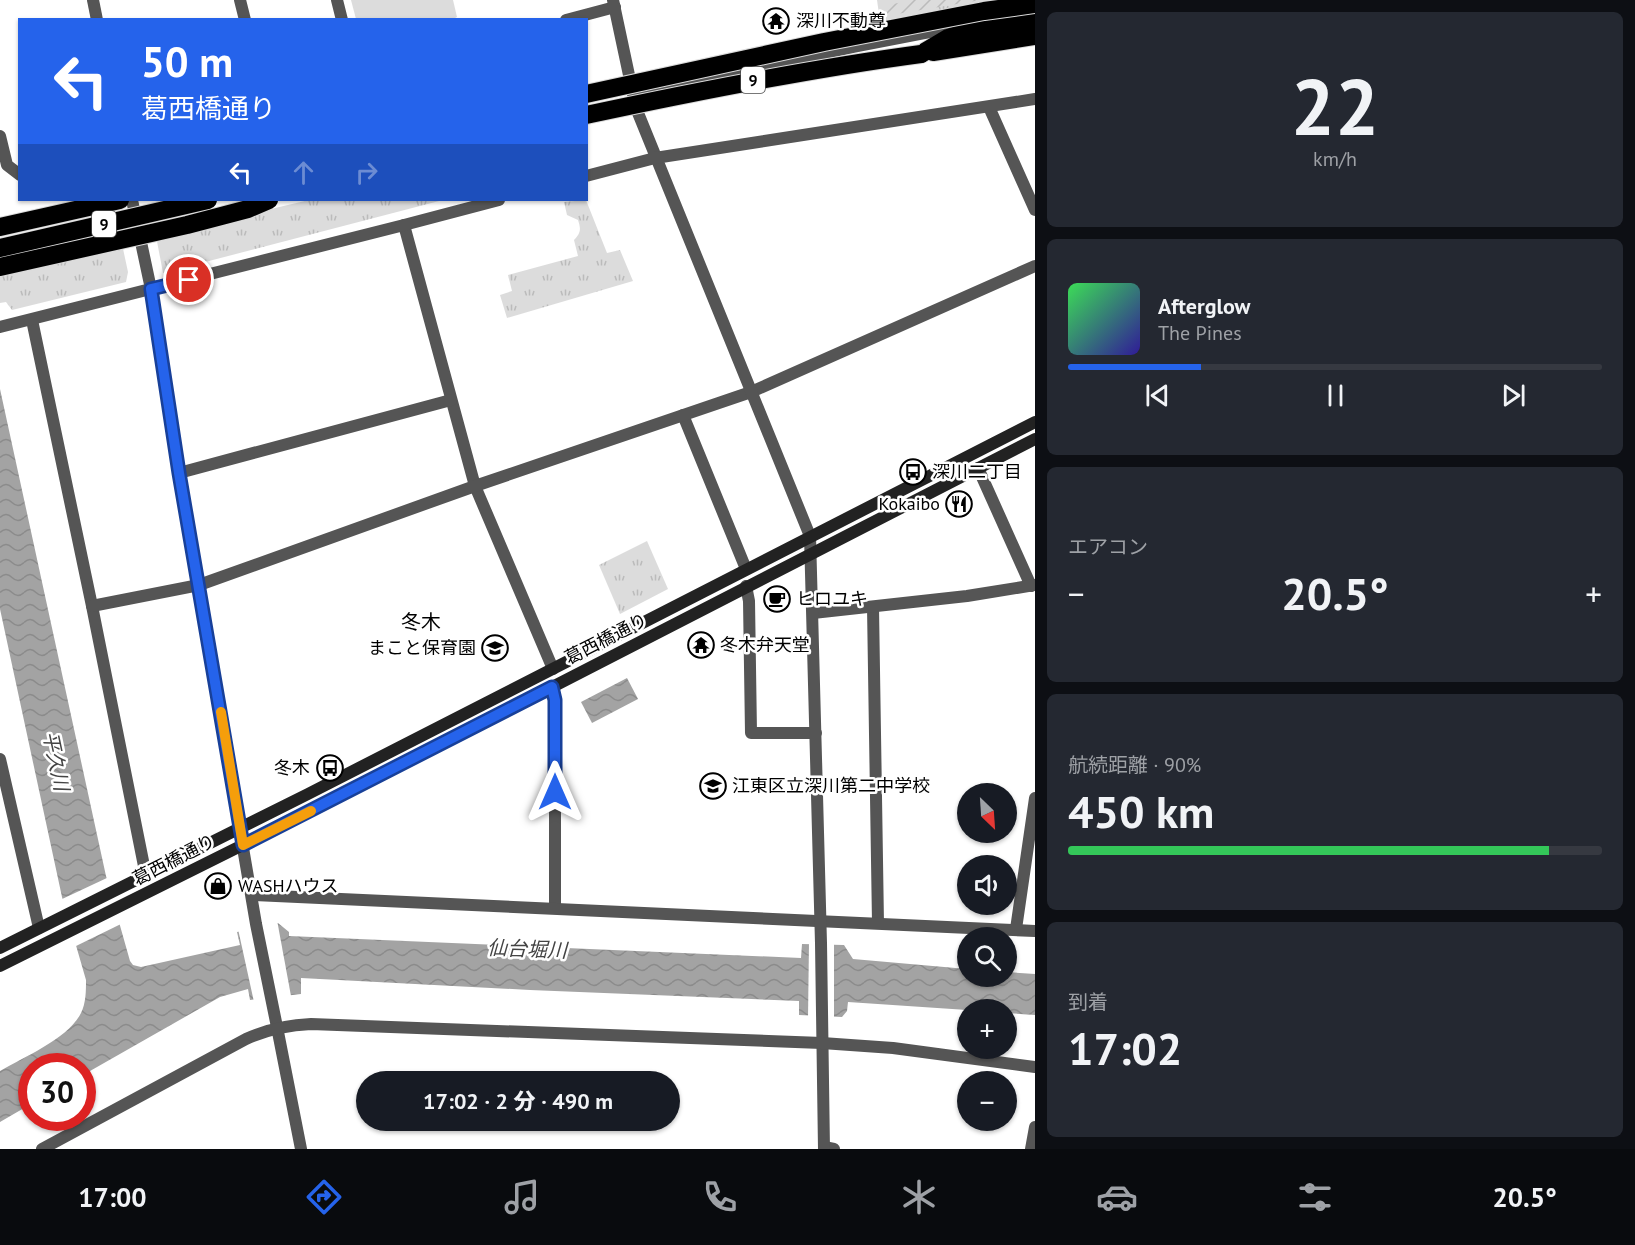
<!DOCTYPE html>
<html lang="ja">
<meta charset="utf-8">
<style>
:root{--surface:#171b24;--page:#242831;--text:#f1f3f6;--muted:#9ea1a6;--line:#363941;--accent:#2563eb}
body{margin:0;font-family:"PT Sans","Noto Sans JP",sans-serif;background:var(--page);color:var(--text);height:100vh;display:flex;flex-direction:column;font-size:22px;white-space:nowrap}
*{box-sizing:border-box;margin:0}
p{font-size:20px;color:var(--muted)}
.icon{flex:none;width:33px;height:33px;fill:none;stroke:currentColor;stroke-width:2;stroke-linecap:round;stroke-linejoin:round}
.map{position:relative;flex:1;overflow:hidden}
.drawer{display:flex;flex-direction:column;gap:12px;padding:12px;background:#0d0f14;width:600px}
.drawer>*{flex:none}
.top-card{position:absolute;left:18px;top:18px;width:570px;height:183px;border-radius:0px;box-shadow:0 2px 4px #0004;background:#2563eb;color:#fff;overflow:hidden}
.needle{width:39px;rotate:155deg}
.fabs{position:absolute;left:957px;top:783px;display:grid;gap:12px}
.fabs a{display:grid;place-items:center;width:60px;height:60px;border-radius:50%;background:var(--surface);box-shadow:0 2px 4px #0004;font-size:30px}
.speed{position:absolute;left:18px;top:1053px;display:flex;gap:12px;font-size:30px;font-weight:700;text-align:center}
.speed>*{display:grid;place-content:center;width:78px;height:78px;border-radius:50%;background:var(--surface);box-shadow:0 2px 4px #0004;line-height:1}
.speed .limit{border:9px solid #d22;background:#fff;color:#111}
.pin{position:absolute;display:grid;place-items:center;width:51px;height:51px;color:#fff;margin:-26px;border:3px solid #fff;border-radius:50%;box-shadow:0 2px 6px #0007}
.me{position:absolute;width:66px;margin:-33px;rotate:0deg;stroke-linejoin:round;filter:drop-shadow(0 0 4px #0008)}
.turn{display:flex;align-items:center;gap:21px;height:126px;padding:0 24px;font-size:27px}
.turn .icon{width:78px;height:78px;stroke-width:2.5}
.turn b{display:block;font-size:42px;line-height:51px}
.lanes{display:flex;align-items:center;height:57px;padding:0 24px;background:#0003;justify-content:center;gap:30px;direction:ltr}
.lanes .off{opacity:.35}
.big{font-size:45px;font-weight:800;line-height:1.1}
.drawer .tile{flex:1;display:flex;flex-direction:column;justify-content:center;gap:9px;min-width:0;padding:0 21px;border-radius:9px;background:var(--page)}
.drawer .dial{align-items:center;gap:0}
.dial b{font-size:78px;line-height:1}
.song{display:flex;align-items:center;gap:18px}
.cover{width:72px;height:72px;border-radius:9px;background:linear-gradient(135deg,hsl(130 70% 55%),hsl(250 70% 35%))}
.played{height:6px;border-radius:3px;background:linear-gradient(90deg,var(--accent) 25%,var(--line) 25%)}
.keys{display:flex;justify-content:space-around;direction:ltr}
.heat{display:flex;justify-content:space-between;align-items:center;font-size:33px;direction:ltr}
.charge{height:9px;border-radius:4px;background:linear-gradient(90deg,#34c759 90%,var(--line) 0)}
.trip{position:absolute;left:356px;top:1071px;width:324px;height:60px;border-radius:30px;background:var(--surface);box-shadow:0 2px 4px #0004;font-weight:800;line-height:60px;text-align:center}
.dock{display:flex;height:96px;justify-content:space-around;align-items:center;background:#090b0e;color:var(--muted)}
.dock .icon{width:42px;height:42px}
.dock .active{color:var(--accent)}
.dock b{font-size:27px;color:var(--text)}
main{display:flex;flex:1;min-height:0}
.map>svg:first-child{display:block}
.park{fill:url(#park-tufts)}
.garden{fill:url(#garden-furrows)}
.pitch{fill:#dcdcdc}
.water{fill:url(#water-waves)}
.pier{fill:#fff}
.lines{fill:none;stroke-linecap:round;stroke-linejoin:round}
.motorway-casing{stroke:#dbdbdb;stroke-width:20}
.pedestrian{stroke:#555;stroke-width:9}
.minor{stroke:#555;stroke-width:12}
.tertiary{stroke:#555;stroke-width:12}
.secondary{stroke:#222;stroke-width:12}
.motorway{stroke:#000;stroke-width:18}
.motorway-bridge-casing{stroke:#dbdbdb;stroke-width:20;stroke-linecap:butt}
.motorway-bridge{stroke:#000;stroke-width:18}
.route-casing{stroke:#184099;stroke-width:15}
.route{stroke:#2563eb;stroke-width:10}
.slow{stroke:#f59e0b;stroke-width:10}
.labels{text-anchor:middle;stroke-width:5;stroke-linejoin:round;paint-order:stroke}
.shield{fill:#fff;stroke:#4c4c4c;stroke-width:1.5}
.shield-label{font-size:16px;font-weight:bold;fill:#000}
.poi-label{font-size:18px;fill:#000;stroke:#fff;text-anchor:start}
.street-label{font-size:18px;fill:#000;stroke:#fff}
.neighbourhood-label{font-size:20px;fill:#000;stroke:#fff}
.water-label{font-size:20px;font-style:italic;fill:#444;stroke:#fff}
</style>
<main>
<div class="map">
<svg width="1035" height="1149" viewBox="0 0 1035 1149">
<defs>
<pattern id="park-tufts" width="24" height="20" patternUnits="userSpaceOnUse" patternTransform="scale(1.5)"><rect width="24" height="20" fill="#dcdcdc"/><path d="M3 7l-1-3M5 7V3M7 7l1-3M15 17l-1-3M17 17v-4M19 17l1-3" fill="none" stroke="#bbb"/></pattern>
<pattern id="garden-furrows" width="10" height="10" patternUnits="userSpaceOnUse" patternTransform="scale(1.5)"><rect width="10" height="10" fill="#dcdcdc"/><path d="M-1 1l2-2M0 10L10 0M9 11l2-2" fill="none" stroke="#bbb"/></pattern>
<pattern id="water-waves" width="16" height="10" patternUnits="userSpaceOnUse" patternTransform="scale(1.5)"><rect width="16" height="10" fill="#a3a3a3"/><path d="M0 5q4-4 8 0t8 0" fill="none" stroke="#8b8b8b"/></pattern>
</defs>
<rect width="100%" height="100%" fill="#fff"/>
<g class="park">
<path d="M877,0H1008L880,21Z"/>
<path d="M309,200H443L163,273L156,236Z"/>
<path d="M586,200L607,253L620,250L633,281L507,318L500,295L512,291L508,275L578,256L574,240C581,233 581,229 578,220L567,215L564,202Z"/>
<path d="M122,244L128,272L126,282L12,310L6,302L0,303V272Z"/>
<path d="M647,541L668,589L620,614L599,565Z"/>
</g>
<path class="garden" d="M913,0H981L885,16L883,6Z"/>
<path class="pitch" d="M351,0H453L457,17L451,20L356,19Z"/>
<g class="water">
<path d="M0,389L106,876L130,961L133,965L141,967L240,945L237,932L278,923L289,932V936L801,958L802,944L844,945L853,959L967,969L968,976H1006L1007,972L1035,974V1015L1007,1013L1006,1010H967L848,1002L847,1011L842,1017L799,1015V1001L530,990L301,978V994L250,1000L248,989L220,997L83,1075L82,1066H32L31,1104L0,1122V1071C24,1057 69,1038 81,1013C86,1003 86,991 86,980L62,897L0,609Z"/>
<path d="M627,678L638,699L592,723L581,702Z"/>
</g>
<g class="pier">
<path d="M109,877L123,923L74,947L60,900Z"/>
<path d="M277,920L291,996L254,1002L238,929Z"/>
<path d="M809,942L834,943V1019L808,1018Z"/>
</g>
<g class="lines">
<g class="motorway-casing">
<g id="motorway">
<path d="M933,52L1035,36"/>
<path d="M921,54L948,38L969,31L1035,19"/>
<path d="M0,227L120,200"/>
</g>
</g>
<path class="pedestrian" d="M632,95L855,48L953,29"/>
<g class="minor">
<path d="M240,0L245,20"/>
<path d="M337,0L342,20"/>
<path d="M566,20L615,7"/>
<path d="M989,107L1035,210"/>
<path d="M0,136L7,165L20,175"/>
<path d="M404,225L475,486L553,669"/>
<path d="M32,320L92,606L146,876"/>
<path d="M683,415L746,569"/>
<path d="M978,468L1031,586"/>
<path d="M179,473L451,400"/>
<path d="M746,586L749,601L751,733H816"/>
<path d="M92,606L199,585L475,486L751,392L1035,266"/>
<path d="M873,607L878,923"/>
<path d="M813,613L967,596L1035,585"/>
<path d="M553,687L555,700V908"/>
<path d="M0,759L39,928"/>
<path d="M252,895L1035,931"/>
<path d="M1016,929L1035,798"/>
<path d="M277,1027L301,1149"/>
<path d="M824,1147L834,1149"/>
<path d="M1031,1149L1035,1127"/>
</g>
<g class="tertiary">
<path d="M93,0L97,20"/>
<path d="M613,0L636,108L810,536L821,943L824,1149"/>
<path d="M586,176L655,158L1035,99"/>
<path d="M132,200L151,289L179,473L256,924L277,1027"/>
<path d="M0,327L404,225L499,200"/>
<path d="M42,1149L246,1039C268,1029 288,1025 311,1024L822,1043L893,1048L1035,1067"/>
</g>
<g class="secondary">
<path d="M0,948L308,794L1035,422"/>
<path d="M0,966L311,811L1035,439"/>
</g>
<use href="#motorway" class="motorway"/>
<g class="motorway-bridge-casing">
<g id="motorway-bridge">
<path d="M586,94L824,42L984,11L1035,4"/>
<path d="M586,115C698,91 808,69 921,54"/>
<path d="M0,248L208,200"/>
<path d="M0,267L187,225L248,209L269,200"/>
</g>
</g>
<use href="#motorway-bridge" class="motorway-bridge"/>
</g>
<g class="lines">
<g class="route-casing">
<path id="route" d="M189,280L151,289L179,473L243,845L552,687L555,700V792"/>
</g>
<use href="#route" class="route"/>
<path class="slow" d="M221,712L243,845L311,811"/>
</g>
<defs>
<g id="temple-ring" transform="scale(1.35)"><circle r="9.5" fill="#fff" stroke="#000" stroke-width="1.5"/><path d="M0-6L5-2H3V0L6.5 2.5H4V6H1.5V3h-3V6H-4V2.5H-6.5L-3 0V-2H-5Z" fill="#000"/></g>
<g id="bus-ring" transform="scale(1.35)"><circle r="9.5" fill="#fff" stroke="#000" stroke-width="1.5"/><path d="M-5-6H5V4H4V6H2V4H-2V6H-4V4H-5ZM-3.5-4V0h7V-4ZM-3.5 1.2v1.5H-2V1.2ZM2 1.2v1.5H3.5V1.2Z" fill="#000"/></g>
<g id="restaurant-ring" transform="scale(1.35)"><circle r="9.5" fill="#fff" stroke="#000" stroke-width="1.5"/><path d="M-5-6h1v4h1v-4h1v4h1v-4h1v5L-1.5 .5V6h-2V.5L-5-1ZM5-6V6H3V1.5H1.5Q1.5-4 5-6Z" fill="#000"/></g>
<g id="cafe-ring" transform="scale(1.35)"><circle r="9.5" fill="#fff" stroke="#000" stroke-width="1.5"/><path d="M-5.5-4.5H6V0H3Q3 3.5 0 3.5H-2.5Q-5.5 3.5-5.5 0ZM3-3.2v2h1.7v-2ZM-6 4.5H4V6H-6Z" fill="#000"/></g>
<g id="school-ring" transform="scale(1.35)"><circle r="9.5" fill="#fff" stroke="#000" stroke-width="1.5"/><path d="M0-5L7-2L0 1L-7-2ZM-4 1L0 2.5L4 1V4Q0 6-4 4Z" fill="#000"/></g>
<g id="shop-ring" transform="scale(1.35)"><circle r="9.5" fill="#fff" stroke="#000" stroke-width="1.5"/><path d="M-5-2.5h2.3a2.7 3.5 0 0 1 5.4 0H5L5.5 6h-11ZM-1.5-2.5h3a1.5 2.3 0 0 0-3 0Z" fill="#000"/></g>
</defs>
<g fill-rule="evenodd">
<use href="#temple-ring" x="776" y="21"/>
<use href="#bus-ring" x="913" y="472"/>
<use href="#restaurant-ring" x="959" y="504"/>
<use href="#cafe-ring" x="777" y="599"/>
<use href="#temple-ring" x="701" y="645"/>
<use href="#school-ring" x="495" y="648"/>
<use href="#bus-ring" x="330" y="768"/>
<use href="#school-ring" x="713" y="786"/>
<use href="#shop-ring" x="218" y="886"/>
</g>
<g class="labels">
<g class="shield">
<rect x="741" y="67" width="24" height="26" rx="4.5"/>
<rect x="92" y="211" width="24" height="26" rx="4.5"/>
</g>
<g class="shield-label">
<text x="753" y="86">9</text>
<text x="104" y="230">9</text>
</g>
<g class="poi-label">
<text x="796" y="27">深川不動尊</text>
<text x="932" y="478">深川二丁目</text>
<text x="940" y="510" text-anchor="end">Kokaibo</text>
<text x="796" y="605">ヒロユキ</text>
<text x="720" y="651">冬木弁天堂</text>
<text x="476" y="654" text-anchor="end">まこと保育園</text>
<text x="310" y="774" text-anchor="end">冬木</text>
<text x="732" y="792">江東区立深川第二中学校</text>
<text x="238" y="892">WASHハウス</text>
</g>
<g class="street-label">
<text transform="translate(606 639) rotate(-27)" y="6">葛西橋通り</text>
<text transform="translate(174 860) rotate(-27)" y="6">葛西橋通り</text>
</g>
<g class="neighbourhood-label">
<text x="421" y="629">冬木</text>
</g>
<g class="water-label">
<text transform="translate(56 761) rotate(78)" y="7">平久川</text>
<text transform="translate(527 949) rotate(2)" y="7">仙台堀川</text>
</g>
</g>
</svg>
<div class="fabs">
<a><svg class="needle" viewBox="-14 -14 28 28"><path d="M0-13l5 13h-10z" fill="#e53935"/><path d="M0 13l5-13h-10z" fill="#9ea1a6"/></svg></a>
<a><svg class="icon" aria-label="sound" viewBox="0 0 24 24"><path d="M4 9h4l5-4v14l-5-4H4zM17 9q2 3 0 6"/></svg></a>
<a><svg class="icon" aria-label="search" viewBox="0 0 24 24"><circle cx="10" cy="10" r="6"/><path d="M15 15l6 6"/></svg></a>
<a>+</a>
<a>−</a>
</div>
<div class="speed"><div class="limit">30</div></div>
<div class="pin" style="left:189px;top:280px;background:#d93025"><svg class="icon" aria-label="arrive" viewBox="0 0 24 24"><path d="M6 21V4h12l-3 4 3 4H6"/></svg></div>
<svg class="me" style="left:555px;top:792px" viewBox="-20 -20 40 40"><path d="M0-17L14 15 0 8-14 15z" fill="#2563eb" stroke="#fff" stroke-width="4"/></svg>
<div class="trip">17:02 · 2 分 · 490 m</div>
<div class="top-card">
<div class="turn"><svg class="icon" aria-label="left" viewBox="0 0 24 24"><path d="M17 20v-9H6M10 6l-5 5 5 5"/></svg><div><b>50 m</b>葛西橋通り</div></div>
<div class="lanes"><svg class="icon" aria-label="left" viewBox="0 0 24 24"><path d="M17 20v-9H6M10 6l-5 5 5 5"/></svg><svg class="icon off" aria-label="ahead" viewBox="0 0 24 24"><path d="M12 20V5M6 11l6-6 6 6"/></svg><svg class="icon off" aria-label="right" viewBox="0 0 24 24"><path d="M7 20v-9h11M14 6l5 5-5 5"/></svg></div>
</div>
</div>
<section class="drawer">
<div class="tile dial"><b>22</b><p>km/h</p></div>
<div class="tile">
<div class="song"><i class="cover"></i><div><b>Afterglow</b><p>The Pines</p></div></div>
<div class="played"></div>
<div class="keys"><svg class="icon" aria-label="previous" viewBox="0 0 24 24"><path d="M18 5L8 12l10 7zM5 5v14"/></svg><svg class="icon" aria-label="pause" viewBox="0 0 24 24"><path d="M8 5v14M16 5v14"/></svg><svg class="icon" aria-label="next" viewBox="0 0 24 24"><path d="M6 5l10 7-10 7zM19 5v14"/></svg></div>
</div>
<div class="tile"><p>エアコン</p>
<div class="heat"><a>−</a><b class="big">20.5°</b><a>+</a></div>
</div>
<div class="tile"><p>航続距離 · 90%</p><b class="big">450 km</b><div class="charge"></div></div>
<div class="tile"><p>到着</p><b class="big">17:02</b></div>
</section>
</main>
<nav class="dock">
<b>17:00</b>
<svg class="icon active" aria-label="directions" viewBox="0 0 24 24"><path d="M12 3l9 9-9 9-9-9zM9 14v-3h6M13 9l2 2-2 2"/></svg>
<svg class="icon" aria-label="music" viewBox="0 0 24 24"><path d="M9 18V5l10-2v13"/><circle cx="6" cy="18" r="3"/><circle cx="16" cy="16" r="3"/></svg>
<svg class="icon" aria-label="phone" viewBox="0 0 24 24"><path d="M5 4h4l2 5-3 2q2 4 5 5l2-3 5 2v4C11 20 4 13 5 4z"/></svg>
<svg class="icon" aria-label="climate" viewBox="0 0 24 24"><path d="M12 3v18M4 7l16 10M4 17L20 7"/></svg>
<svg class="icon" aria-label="car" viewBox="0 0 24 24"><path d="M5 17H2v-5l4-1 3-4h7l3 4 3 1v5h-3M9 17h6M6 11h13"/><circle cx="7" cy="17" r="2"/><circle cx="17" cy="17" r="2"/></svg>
<svg class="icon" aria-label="filters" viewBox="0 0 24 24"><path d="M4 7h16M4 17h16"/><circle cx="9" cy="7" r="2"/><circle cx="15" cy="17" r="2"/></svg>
<b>20.5°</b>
</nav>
